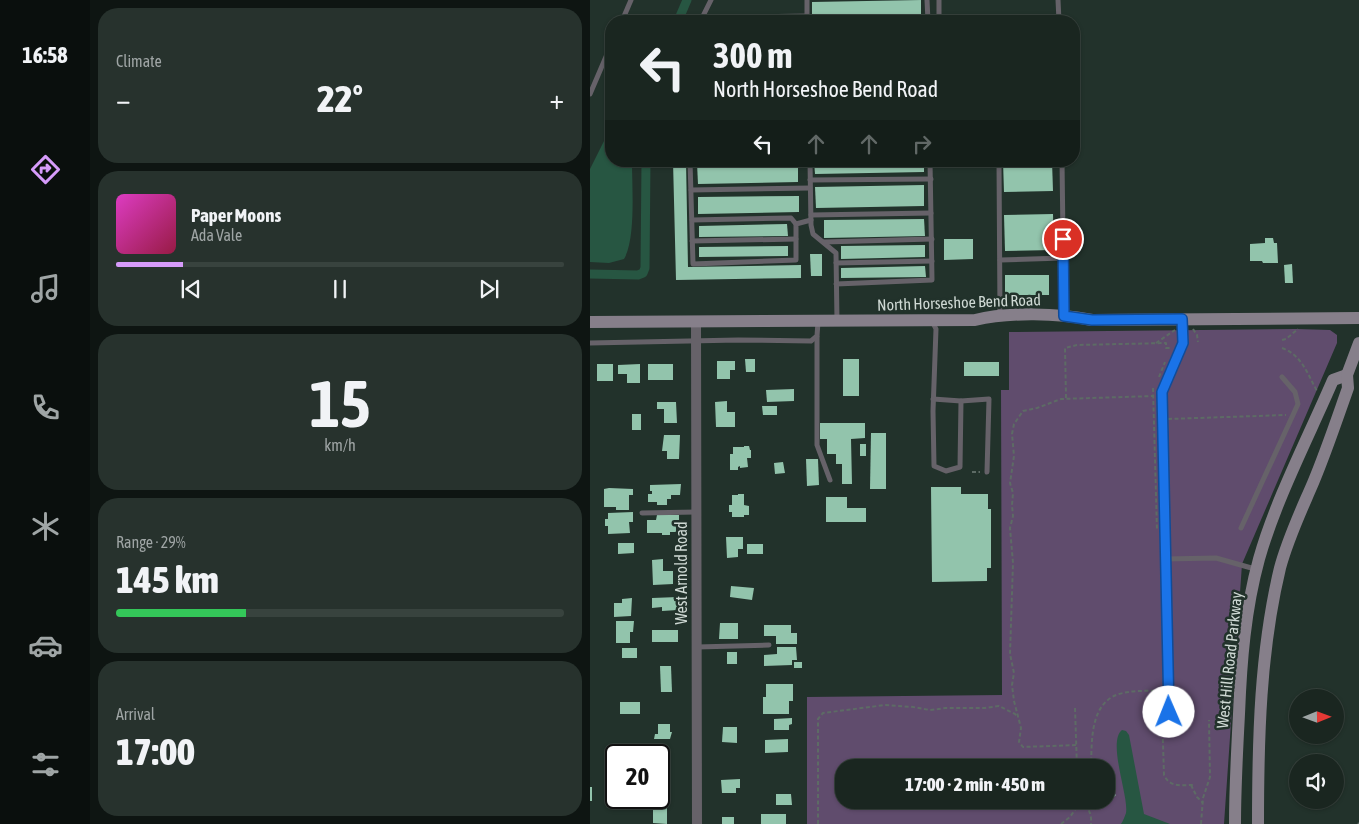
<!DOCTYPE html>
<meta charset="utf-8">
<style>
:root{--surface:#1a2620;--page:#27322d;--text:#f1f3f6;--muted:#9fa5a5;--line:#38433e;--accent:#d69bfa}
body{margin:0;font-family:"Asap Condensed",sans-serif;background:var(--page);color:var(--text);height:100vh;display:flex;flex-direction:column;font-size:19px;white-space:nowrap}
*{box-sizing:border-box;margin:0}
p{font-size:16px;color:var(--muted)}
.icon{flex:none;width:28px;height:28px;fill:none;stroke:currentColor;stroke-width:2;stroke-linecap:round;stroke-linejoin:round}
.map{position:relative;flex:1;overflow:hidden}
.panel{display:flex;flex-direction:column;gap:8px;padding:8px;background:#0e1512;width:500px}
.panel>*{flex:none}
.banner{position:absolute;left:15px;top:15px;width:475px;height:152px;border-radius:20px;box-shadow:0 1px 4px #0004,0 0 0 1px var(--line);background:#1a2620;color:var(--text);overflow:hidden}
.needle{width:32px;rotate:89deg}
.fabs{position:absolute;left:699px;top:689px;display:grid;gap:10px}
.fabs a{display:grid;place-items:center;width:55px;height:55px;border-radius:50%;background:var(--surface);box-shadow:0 1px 4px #0004,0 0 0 1px var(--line);font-size:25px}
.speed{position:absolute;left:15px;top:744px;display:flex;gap:10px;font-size:25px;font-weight:700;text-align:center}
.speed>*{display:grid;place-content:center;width:65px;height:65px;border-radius:50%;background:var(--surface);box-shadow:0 1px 4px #0004,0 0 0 1px var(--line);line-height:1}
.speed .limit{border:2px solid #111;border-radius:8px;background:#fff;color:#111}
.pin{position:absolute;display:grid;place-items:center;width:42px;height:42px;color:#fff;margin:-21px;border:2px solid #fff;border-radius:50%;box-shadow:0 1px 5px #0007}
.me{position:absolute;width:55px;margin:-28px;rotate:359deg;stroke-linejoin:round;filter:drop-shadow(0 0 4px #0008)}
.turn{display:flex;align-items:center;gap:18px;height:105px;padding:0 25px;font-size:22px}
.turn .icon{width:65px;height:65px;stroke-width:2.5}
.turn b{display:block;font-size:35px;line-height:42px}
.lanes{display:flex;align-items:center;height:48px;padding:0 25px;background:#0003;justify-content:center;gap:25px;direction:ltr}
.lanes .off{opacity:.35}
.big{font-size:38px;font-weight:800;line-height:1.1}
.panel .card{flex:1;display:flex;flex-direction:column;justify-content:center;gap:8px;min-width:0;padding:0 18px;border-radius:20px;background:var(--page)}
.panel .dial{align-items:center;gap:0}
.dial b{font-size:65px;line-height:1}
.song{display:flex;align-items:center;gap:15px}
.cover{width:60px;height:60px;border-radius:8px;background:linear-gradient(135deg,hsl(310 70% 55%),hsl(340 70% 35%))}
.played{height:5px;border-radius:2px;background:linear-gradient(90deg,var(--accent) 15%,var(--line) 15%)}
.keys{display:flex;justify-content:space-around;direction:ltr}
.heat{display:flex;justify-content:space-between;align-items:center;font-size:28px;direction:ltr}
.charge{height:8px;border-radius:4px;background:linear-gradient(90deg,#34c759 29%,var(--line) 0)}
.trip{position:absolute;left:245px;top:759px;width:280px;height:50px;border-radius:20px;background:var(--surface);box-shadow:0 1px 4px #0004,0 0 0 1px var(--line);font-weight:800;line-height:50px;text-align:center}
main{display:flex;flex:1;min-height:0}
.dock{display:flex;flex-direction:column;width:90px;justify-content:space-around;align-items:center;background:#0a0f0d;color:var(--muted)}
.dock .icon{width:35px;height:35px}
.dock .on{color:var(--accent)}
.dock b{font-size:22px;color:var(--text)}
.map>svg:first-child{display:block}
.green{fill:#604c6d;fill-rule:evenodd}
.water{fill:#275642}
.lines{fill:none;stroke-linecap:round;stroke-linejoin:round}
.canal{stroke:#275642;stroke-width:9}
.building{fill:#92c4ac}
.path{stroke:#5d6b65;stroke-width:2;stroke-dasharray:4 2.5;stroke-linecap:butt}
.lane{stroke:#666269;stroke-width:5}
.street{stroke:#666269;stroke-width:10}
.secondary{stroke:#867f8a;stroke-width:12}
.route-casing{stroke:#114b97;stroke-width:12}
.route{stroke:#1a73e8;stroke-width:9}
.labels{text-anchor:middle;stroke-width:5;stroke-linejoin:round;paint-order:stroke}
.street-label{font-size:16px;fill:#cfd9d4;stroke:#22322b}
</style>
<main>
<nav class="dock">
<b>16:58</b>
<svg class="icon on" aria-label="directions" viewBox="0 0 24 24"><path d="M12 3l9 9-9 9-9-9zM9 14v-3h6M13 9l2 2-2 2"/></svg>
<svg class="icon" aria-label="music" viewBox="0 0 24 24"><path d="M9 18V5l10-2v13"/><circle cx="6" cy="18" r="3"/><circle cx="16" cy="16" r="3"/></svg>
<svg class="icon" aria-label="phone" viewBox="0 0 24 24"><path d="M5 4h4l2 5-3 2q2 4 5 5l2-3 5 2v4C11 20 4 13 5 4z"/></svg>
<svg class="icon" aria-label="climate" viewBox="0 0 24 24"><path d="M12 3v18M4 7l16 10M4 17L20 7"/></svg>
<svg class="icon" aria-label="car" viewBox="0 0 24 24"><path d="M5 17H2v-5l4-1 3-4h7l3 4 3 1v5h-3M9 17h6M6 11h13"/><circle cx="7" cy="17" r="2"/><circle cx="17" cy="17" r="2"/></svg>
<svg class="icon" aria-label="filters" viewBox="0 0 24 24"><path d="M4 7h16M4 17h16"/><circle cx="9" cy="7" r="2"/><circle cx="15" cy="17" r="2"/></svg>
</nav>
<section class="panel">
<div class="card"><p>Climate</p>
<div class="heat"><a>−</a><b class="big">22°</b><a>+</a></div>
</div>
<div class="card">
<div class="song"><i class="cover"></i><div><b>Paper Moons</b><p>Ada Vale</p></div></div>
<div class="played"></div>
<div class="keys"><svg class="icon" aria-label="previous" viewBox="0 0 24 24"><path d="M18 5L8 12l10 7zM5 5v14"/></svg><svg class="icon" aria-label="pause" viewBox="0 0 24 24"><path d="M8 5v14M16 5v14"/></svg><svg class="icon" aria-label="next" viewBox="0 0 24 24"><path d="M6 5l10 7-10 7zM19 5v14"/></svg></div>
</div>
<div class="card dial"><b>15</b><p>km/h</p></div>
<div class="card"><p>Range · 29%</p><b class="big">145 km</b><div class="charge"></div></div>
<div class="card"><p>Arrival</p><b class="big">17:00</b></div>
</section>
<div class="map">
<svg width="769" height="824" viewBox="0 0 769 824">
<rect width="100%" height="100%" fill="#22322b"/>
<path class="green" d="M706,329L740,330L747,335V343L652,564L634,824H217V697L412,695L411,390H419V332ZM254,768H516V800H254Z"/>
<g class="water">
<path d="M21,127V161H42C42,186 46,239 34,259L19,263L0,262V169Z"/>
<path d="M532,730L536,731L539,735L554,814L580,824H531C533,821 535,816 536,813C539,796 517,742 532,730Z"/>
</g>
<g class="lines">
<g class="canal">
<path d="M88,21L97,0"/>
<path d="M0,274L48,275L53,273L55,268L56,161"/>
</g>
</g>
<g class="building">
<path d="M331,0V17L222,19V2Z"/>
<path d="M83,161H96L98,267L211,265V278L86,280Z"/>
<path d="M208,161V182L108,184L107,163Z"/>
<path d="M224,161H334V172L225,174Z"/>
<path d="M413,161H462L463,191L414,192Z"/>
<path d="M334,185V206L226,208L225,187Z"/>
<path d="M209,196V212L108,214V197Z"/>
<path d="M463,214L464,250L415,251L414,215Z"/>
<path d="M334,219L335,236L234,238V220Z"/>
<path d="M197,224L198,236L109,237V226Z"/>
<path d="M675,238H683L684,243H687L688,263H673L672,261H660V244L675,243Z"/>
<path d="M354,239H383V259L354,260Z"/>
<path d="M335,245V257L251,259V246Z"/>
<path d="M198,246V256L109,257V247Z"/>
<path d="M220,254H232V276H221Z"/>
<path d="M702,264L703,283H695L694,265Z"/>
<path d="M335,266L336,277L251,278V268Z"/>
<rect x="415" y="275" width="44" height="20"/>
<path d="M155,359H165V372H156Z"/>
<rect x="253" y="359" width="16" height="37"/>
<path d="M127,361H145V370H140V379H127Z"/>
<rect x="374" y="362" width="35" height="14"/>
<rect x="7" y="364" width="16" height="17"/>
<path d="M50,364V383H37V374H28V365Z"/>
<rect x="58" y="364" width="25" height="16"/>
<path d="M204,389V401L177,402L176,390Z"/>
<path d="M137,401V412H145V427H126L125,402Z"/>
<path d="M67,402H86L87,423H74V409H67Z"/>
<path d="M172,406H187V415H173Z"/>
<rect x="42" y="414" width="9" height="16"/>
<path d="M230,423H275V438L261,439L262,484H252V464H246V454H237V439H230Z"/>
<path d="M281,433H296V489H280Z"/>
<path d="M74,435H90L89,459H77V451H72Z"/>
<rect x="270" y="444" width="6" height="12"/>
<path d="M154,446H159L160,450H161V458H157L158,467L150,468V466L148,467V470H140V454H143V447H154Z"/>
<path d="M216,459H228L229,485L217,486Z"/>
<path d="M193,462L195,473L185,474L184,463Z"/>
<path d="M91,484L90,495H81V499H77V505H67V502H58V494H62V491H60V485Z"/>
<path d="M341,487H371V494H398V509H401V568H397V581L342,582Z"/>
<path d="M19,488L43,489V495H39V510H26V507H14V489Z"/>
<path d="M148,494H154V505L159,506V515H154V517H142V512H139V505H142V495H148Z"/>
<path d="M236,497H257V508H276V522H236Z"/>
<path d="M43,512V522H39L40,533L18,534V526H15V519H18V513Z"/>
<path d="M67,515H89V527H86V532H80V535H72V533H57V520H66Z"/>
<path d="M136,537H153V549H148V557L137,558Z"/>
<path d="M28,543H44V553L28,554Z"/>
<rect x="157" y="544" width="16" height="10"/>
<path d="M73,559V571H83V584L63,585L62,560Z"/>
<path d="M141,586L164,588L162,600L140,597Z"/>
<path d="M88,597V610L72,611V607L62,608V598Z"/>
<path d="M42,598L41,616L24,617V603H32V599Z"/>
<path d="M26,621H44L43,632H40V643H26Z"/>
<path d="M130,623H148V639H129Z"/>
<path d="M174,625H201V633H207V644H186V636H174Z"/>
<rect x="62" y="630" width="26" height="12"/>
<path d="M187,647H206L207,660H202V665L174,666V655L187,654Z"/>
<rect x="32" y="648" width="15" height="10"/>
<rect x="137" y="652" width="10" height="12"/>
<rect x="204" y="662" width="8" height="6"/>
<path d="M70,666H81L82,692H71Z"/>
<path d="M176,684H203V701H199V714H173V697H176Z"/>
<rect x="30" y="702" width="20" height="12"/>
<path d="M202,718V724L199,725V730H184V719Z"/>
<path d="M68,724H80V732H82L80,739H64L65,734H68Z"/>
<path d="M133,727H147V743L132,742Z"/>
<path d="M198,739V752L175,753V740Z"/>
<path d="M150,779V788H146V793H132L131,780Z"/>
<rect x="0" y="787" width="2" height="14"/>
<path d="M520,790L526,795L518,803L516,801V794Z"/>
<path d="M186,794H201L202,805H186Z"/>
<path d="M63,808H77V824L63,823Z"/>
<rect x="171" y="814" width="25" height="10"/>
<rect x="132" y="817" width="12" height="7"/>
</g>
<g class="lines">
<g class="path">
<path d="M603,329L607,335L608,342"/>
<path d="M692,340L696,339L708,329"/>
<path d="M566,343L585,330"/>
<path d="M692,348C712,355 718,375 727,391"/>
<path d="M569,377L575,362"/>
<path d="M563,388L567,531"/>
<path d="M476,398L475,348L487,345L576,343V348H582"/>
<path d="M578,419L696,415"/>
<path d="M382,472H390"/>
<path d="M485,708L487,768"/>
<path d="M572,713L574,775C580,788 592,785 603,785"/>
<path d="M486,745L433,747L429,742L431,728L424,701L422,685L424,673L420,654L423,563L420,528L423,516L422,505L423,493L420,483L424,456L422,434L424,424L433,411L447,408L471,399L564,396"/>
<path d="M501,768C502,741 499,700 533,693C546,690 559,691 572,691"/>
<path d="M601,785L607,797L613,803"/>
<path d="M491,800C498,807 502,814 501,824"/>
<path d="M228,824V719L233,713L295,705L323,707L340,710L356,708H395L409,706L425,714L428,717"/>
<path d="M471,824L480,817L492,800"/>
<path d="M611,824L613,798L620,777L619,720"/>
<path d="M768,824L769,823"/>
</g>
<g class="lane">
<path d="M217,0V21"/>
<path d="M337,0L338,21"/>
<path d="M349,0V21"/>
<path d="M468,0L469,21"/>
<path d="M112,18L217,16"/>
<path d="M111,20L121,0"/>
<path d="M32,21L41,0"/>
<path d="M0,94L21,45"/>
<path d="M100,161L103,264L206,260V224L221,220"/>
<path d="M220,161L221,225L223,234L246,253L247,321"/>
<path d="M409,161L410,316"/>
<path d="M472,161L474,315"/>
<path d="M220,180L341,179"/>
<path d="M101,190L220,188"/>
<path d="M221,215L341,213"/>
<path d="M102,220L201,218L206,224"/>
<path d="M102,241L206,239"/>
<path d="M234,242L342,239"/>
<path d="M410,260L473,258"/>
<path d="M246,263L342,261"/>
<path d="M246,284L342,280L340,161"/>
<path d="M342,321L346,329L343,411L344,466L356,471L370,467L371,401"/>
<path d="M227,337V445L240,480"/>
<path d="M0,343L148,340L221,341L227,336L228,322"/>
<path d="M343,399L371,401L399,399L397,472"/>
<path d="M52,513L106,512"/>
<path d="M651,528L708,404L705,392L692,377"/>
<path d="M575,559L626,558L665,569"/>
<path d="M107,647L179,645"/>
<path d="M579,712L572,392L593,343L592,319"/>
</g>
<path class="street" d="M106,323L107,824"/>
<g class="secondary">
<path d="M0,322L385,320C419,312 468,313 502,320L769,318"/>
<path d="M645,824C645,787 647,751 649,714C651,662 655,610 669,559C686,499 718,438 743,380L757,375"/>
<path d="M668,824C668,739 670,651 690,568C698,538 711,511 723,483C736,452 747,419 758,388L757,375L769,343"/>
</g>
</g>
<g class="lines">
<g class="route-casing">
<path id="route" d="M473,239L474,316L502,320L592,319L593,343L572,392L579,712"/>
</g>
<use href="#route" class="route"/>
</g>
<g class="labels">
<g class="street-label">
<text transform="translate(369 302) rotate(-2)" y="6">North Horseshoe Bend Road</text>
<text transform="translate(91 573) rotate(-90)" y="6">West Arnold Road</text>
<text transform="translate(639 660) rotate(-84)" y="6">West Hill Road Parkway</text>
</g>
</g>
</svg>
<div class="fabs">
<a><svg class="needle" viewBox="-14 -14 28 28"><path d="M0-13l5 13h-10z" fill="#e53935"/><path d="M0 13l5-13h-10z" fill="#9fa5a5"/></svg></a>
<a><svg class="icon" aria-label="sound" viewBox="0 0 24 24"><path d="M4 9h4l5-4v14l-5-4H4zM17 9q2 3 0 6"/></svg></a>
</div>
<div class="speed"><div class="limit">20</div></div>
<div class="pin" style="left:473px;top:239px;background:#d93025"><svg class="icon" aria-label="arrive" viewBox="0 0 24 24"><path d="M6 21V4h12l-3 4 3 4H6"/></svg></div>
<svg class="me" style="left:579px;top:712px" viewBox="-20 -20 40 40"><circle r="19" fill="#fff"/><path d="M0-13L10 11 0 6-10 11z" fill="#1a73e8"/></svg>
<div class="trip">17:00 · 2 min · 450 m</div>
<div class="banner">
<div class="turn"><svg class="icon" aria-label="left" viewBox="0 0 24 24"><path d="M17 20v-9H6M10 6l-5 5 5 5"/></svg><div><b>300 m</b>North Horseshoe Bend Road</div></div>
<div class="lanes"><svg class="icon" aria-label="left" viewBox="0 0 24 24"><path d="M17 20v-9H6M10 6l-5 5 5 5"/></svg><svg class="icon off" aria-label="ahead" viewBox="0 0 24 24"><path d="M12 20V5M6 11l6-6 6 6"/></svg><svg class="icon off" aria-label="ahead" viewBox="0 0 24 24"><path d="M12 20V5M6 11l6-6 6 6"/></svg><svg class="icon off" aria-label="right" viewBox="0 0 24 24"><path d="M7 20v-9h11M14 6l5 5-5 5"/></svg></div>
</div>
</div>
</main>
